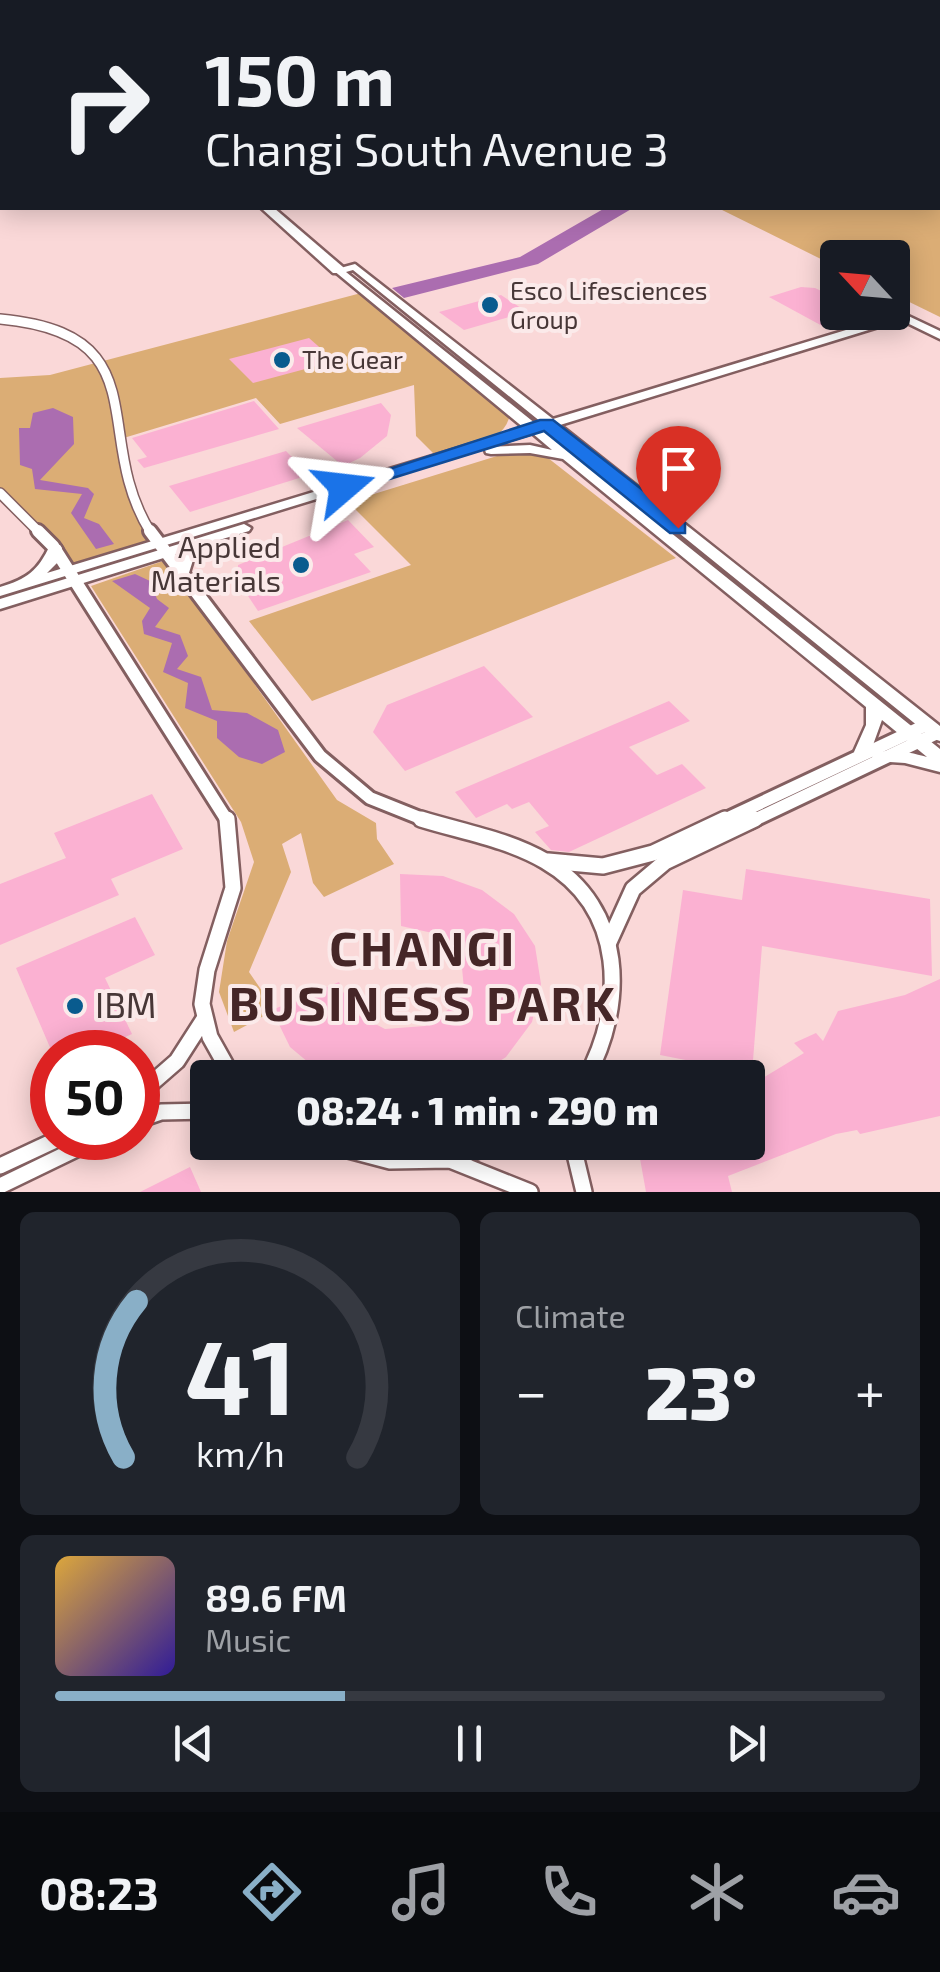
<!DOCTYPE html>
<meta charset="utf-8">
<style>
:root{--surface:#171b24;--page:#20242c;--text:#f1f3f6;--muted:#9ea1a6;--line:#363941;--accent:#89afc7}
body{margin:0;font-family:"Exo 2",sans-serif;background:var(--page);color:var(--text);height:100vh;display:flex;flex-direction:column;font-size:38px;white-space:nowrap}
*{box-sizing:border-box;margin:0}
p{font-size:32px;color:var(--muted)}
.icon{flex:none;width:55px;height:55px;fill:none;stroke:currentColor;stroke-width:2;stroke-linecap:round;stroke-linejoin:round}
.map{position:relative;height:1192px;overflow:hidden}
.sheet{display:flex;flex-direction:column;gap:20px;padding:20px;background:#0d0f14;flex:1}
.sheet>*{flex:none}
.hud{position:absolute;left:0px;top:0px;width:940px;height:210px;box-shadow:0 5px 25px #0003;background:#171b24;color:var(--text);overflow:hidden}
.needle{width:65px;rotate:296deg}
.controls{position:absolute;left:820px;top:240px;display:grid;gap:20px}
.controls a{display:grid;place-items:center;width:90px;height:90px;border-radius:10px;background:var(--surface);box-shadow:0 5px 25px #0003;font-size:50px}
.speed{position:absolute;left:30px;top:1030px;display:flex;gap:20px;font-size:50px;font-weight:700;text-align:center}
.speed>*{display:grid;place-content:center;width:130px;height:130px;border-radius:50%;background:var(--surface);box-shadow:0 5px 25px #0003;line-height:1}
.speed .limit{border:15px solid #d22;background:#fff;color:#111}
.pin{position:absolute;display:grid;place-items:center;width:85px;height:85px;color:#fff;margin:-102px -42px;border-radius:50% 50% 50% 0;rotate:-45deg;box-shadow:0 0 10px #0007}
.pin .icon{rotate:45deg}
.me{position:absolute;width:110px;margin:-55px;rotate:73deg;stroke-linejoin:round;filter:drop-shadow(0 0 8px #0008)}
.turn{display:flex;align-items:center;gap:35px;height:210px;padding:0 40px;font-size:45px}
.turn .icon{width:130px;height:130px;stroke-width:2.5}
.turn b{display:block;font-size:70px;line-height:85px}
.big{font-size:75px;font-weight:800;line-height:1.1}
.sheet .widget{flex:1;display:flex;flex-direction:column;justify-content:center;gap:15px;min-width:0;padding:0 35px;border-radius:15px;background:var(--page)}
.sheet .dial{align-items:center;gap:0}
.dial svg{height:260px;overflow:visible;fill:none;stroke:var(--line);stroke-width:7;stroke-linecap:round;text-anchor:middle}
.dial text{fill:var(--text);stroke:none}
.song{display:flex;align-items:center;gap:30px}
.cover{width:120px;height:120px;border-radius:15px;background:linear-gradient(135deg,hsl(40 70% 55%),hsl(250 70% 35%))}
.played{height:10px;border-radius:5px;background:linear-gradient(90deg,var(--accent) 35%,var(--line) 35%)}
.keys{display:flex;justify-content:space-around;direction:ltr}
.heat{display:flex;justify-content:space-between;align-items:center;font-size:55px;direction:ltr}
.sheet .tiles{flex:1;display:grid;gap:20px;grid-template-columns:1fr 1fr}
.widget:last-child{grid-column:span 2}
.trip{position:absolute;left:190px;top:1060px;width:575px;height:100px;border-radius:10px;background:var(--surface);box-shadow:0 5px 25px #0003;font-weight:800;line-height:100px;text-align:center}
.tabs{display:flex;height:160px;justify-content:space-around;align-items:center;background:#090b0e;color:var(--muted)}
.tabs .icon{width:70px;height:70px}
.tabs .active{color:var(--accent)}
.tabs b{font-size:45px;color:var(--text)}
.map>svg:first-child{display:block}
.green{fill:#dbad75}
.water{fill:#ab6db0}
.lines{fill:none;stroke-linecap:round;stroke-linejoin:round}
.taxiway{fill:#b49898;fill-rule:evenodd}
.building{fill:#fbb1d2}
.street-far2-casing{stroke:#835f60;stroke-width:12}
.street-far1-casing{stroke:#835f60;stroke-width:18}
.street-casing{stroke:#835f60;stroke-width:20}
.secondary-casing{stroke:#835f60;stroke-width:5}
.highway-casing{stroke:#835f60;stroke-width:5}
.street-far2{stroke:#fff;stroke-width:9}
.street-far1{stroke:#fff;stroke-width:12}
.street{stroke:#fff;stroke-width:15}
.secondary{fill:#fff;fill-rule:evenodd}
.highway{fill:#fff;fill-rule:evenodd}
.route{fill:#1a73e8;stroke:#114b97;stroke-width:2.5}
.poi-dot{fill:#095b8e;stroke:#fbeaea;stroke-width:4}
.labels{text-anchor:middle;stroke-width:8;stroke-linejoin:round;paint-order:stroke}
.far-poi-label{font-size:25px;fill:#473737;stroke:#fbeaea;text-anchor:start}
.poi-label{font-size:30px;fill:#473737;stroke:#fbeaea;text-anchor:end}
.near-poi-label{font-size:35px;fill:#473737;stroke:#fbeaea;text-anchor:start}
.near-district-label{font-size:48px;font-weight:bold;letter-spacing:2.5px;fill:#452627;stroke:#fbeaea}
</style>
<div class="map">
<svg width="940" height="1192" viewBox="0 0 940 1192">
<rect width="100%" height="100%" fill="#fad8d8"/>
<g class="green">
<path d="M938,20H940V317L893,294L892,258H838L837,267L718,208H938Z"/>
<path d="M365,292L510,414C505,444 463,450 438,458L416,436L414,385L280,424L256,398L117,440L132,502L159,542L70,572L0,492V378L50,375Z"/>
<path d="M513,451L548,458L676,558L312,701L249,621L411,565L348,502Z"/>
<path d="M166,560L337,800L376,823L377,839L394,864L324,897L313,883L301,833L282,844L291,872L249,972L275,1010L234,1032L219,992L227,941L254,862L241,822L91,586Z"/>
</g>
<g class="water">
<path d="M605,208H633L538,264L404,298L392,288L520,257Z"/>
<path d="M53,408L73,417L74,444L40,480L88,488L94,494L84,518L99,524L114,544L96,549L71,513L82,494L35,489L32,469L20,465L19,428H30L33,413Z"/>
<path d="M135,574L150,581L157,599L169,608L155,627L180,635L188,656L177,669L201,677L212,710L247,713L278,730L285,752L262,764L239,757L217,738V721L185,708L188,683L163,672L172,643L144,634L142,621L150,608L112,581Z"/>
</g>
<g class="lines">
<g class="taxiway">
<path d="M372,0H393L394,2H374Z"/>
<path d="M418,0H439L440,2H420Z"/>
</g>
</g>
<g class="building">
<path d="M801,287L815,288L838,299V312L868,315L826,328L769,297Z"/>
<path d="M501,295L527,312L464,330L439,312Z"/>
<path d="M309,338L335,361L253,383L229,359Z"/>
<path d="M254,401L279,429L144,468L137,460L147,457L132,438Z"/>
<path d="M381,403L391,415L387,436L360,458L343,466L297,428Z"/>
<path d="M286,451L309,475L190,512L169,486Z"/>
<path d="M348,520L374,547L354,554L371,572L258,611L238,581V565Z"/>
<path d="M484,666L533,717L405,771L373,732L387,705Z"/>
<path d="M669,701L690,721L629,747L657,775L682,764L706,788L569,852L551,850L535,832L549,826L529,802L512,809L507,804L476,818L455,792Z"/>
<path d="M152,794L183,849L111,879L119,895L0,945V884L66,858L54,833Z"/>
<path d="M746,869L930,899L932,976L762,946L752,1073L660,1055L683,890L742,900Z"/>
<path d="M400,874L443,876L482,890L514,914L535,946L541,984L532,1022L506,1057L474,1078H327L290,1047L272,1010L339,982L352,1012L385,1029L425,1026L456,1004L464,989L461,957L437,934L401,926Z"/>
<path d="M135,917L155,955L105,978L132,1034L92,1052H52L16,968Z"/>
<path d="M940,979V1116L860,1134L857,1130L836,1134L728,1176L732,1192H646L637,1142H748V1087L804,1053L794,1043L816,1033L823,1041L838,1011L905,995Z"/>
<path d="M190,1167L201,1192H140Z"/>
</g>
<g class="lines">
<g class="street-far2-casing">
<g id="street-far2">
<path d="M0,319C162,334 89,435 151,533"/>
<path d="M0,493L40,533"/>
</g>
</g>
<g class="street-far1-casing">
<g id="street-far1">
<path d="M38,531L53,546L228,822"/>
<path d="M150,531L320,756L370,798L430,822"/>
<path d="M720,822L926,725"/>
<path d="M750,822L937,733"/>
</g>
</g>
<g class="street-casing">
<g id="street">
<path d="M227,819L233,888L207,970L202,1004L210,1037L233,1078"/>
<path d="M421,819C463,832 507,839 545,861C626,908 626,1005 586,1078"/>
<path d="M548,861L603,866L653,853L725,819"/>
<path d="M609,942L633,889L665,862L755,819"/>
<path d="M138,1095L177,1061L204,1019"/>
<path d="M138,1120L161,1112L208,1111"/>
<path d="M318,1142L390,1161L450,1160L530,1192"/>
<path d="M572,1142L584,1192"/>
<path d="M450,1160L502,1142"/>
<path d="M0,1166L60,1138"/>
<path d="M0,1186L99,1138"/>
</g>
</g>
<g class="secondary-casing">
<g id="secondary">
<path d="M355,264L553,419L902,313L940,331V339L901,320L560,425L940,726V741L934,739L549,428L543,430L940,749V772L905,763L875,761L872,757L875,753C893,748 909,752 927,757L882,720L869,756H857L854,752L866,725V707L563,459L530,453L491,454L486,453L485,450L486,447L0,596V587C27,579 38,571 50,545H60L62,548L58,562L47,573L524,428L333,270ZM353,270L541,422L536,424L346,272ZM532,433L552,450L530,445L487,447Z"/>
<path d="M244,524L251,528L249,531L206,544L193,560L188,576L183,577L176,573L179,559L186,551L0,609V599Z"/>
</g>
</g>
<g class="highway-casing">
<g id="highway">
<rect x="938" y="14" width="2" height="6"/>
<rect x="0" y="195" width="2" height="8"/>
<path d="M261,208H274L343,267V273H333Z"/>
</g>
</g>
<use href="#street-far2" class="street-far2"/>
<use href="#street-far1" class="street-far1"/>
<use href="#street" class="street"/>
<use href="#secondary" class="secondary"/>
<use href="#highway" class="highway"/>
</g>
<path class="route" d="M540,420H553L685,523V533H670L544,431L351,491L334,487Z"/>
<g class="poi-dot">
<circle cx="490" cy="305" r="10"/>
<circle cx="282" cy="360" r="10"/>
<circle cx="301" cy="565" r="10"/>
<circle cx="75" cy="1006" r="10"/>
</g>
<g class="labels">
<g class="far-poi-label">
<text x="510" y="300">Esco Lifesciences<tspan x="510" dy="29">Group</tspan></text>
<text x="302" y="369">The Gear</text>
</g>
<g class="poi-label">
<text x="281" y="558">Applied<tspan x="281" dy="34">Materials</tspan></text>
</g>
<g class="near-poi-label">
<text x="95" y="1018">IBM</text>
</g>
<g class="near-district-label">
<text x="423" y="966">CHANGI<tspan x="423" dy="55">BUSINESS PARK</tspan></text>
</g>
</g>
</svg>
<div class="controls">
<a><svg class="needle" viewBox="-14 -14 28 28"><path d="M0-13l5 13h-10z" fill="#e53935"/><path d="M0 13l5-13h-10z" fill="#9ea1a6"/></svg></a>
</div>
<div class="speed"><div class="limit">50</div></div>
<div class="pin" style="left:678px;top:528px;background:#d93025"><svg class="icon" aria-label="arrive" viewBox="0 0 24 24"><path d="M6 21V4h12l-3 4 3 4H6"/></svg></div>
<svg class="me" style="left:344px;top:487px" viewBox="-20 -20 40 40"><path d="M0-17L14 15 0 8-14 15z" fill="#1a73e8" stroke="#fff" stroke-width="4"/></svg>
<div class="trip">08:24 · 1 min · 290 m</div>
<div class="hud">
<div class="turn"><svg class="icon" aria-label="right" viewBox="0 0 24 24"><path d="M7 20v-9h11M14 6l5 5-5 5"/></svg><div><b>150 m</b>Changi South Avenue 3</div></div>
</div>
</div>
<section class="sheet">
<div class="tiles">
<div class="widget dial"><svg viewBox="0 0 100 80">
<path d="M14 69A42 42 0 1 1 86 69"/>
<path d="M14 69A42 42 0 0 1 18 21" stroke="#89afc7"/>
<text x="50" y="56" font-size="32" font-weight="700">41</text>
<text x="50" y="72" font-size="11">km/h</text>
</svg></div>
<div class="widget"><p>Climate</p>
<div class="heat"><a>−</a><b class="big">23°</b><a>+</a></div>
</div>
<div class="widget">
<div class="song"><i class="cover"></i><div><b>89.6 FM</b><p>Music</p></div></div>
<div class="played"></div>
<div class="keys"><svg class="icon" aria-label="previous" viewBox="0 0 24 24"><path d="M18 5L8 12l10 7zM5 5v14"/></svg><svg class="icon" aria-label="pause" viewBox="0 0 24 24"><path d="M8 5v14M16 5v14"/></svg><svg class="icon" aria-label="next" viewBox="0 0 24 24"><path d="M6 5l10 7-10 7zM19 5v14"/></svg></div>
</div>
</div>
</section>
<nav class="tabs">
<b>08:23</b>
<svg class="icon active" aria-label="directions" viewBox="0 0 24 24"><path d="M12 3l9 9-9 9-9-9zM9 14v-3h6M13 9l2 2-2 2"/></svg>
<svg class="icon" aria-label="music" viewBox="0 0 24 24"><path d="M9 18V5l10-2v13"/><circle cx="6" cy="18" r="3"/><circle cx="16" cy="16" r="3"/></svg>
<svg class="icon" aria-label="phone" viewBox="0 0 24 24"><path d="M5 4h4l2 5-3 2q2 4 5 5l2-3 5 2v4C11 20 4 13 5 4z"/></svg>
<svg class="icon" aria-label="climate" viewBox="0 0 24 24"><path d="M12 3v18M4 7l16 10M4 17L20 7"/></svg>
<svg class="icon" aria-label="car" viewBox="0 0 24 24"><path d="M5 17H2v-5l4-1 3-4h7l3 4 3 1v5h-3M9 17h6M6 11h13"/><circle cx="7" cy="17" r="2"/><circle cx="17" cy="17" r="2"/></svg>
</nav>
